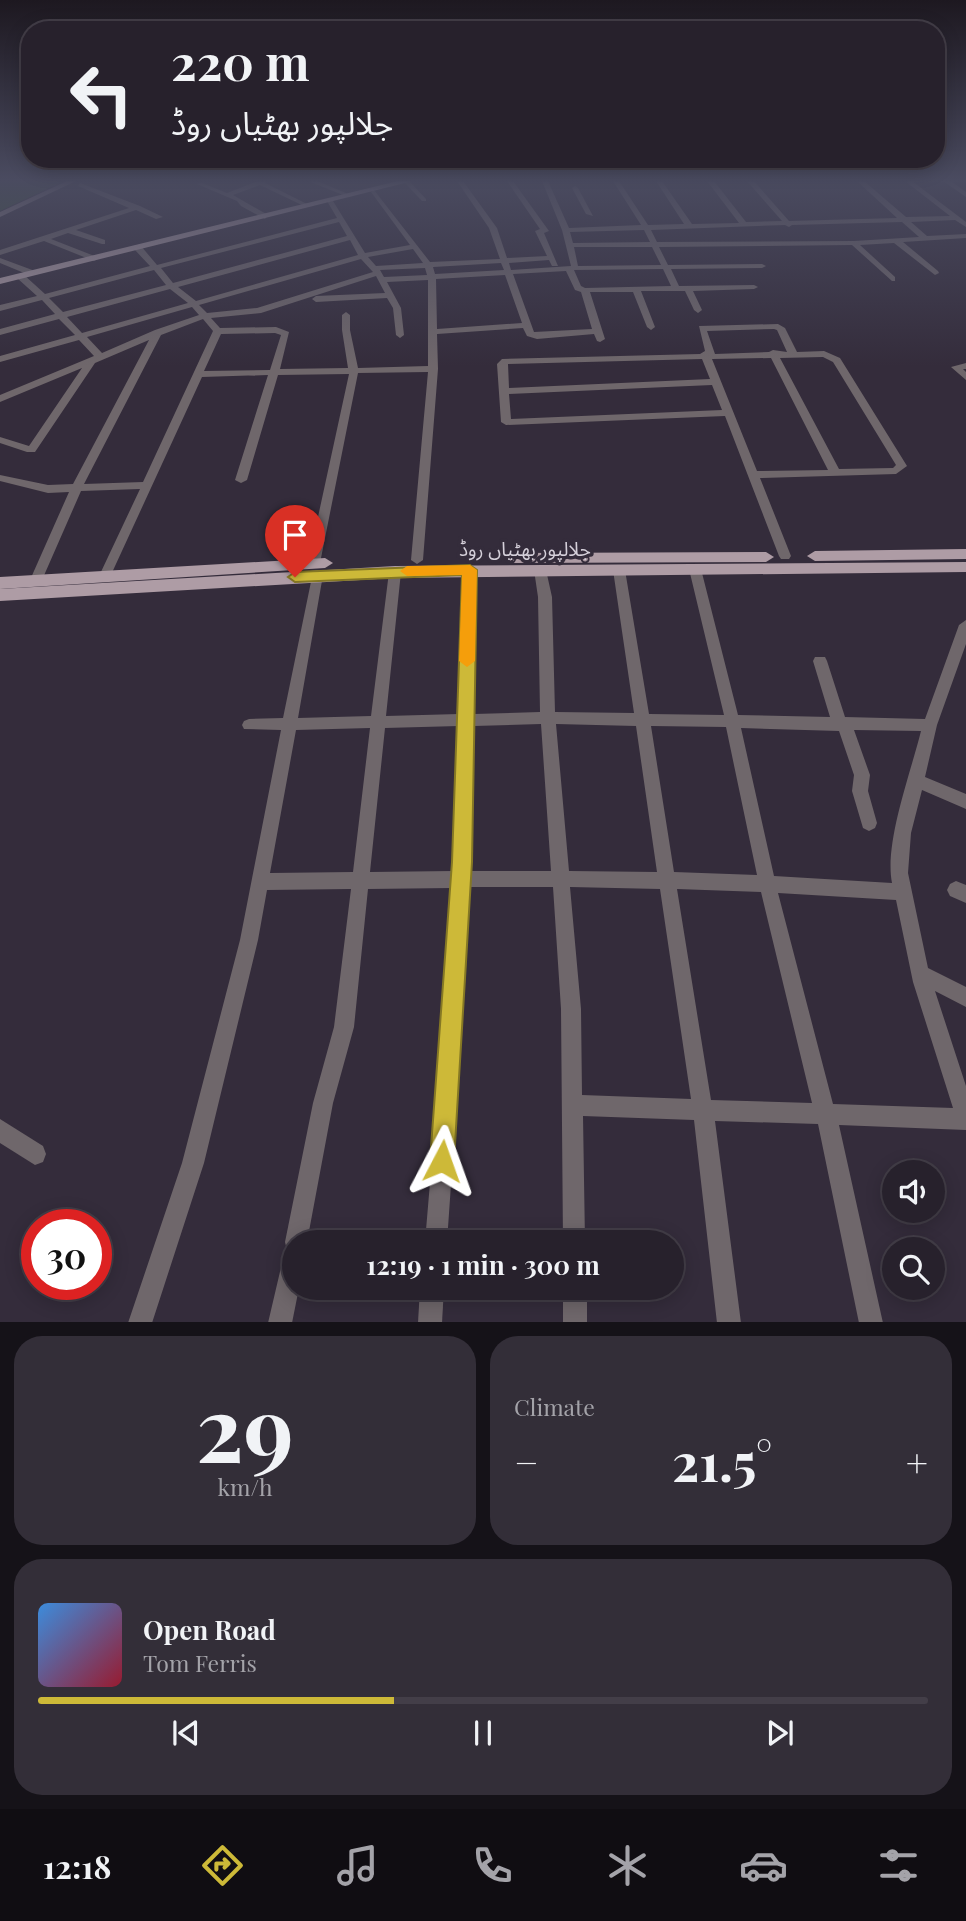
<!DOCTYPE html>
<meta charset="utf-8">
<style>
:root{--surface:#27212c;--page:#332e38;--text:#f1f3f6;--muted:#a4a3a9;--line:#433e48;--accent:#cdb938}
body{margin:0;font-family:"Playfair Display","Noto Sans Arabic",serif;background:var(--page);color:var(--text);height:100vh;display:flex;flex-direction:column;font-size:26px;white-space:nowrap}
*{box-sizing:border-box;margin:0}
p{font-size:23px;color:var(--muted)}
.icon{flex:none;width:38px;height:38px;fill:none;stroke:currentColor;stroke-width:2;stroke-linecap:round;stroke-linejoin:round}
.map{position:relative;height:1322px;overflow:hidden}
.details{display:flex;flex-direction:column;gap:14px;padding:14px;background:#151218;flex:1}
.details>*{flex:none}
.banner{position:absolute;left:21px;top:21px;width:924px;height:147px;border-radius:28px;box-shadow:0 4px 18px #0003,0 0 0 2px var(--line);background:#27212c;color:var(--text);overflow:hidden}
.buttons{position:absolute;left:882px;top:1160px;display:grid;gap:14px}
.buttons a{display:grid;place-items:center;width:63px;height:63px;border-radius:50%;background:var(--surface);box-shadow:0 4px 18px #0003,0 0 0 2px var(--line);font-size:35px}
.speed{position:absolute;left:21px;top:1209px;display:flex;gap:14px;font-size:35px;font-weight:700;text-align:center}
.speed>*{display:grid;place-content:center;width:91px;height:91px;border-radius:50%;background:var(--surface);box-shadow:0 4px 18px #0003,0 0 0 2px var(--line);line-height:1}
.speed .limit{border:10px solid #d22;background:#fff;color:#111}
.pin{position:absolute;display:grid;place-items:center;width:60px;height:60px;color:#fff;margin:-72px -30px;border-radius:50% 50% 50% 0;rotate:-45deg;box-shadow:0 0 7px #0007}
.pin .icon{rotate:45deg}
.me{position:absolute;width:77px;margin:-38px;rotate:4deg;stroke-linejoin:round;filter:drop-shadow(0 0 5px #0008)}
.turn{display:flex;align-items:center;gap:24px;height:147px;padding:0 35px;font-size:32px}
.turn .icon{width:91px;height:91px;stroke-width:2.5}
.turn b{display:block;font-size:49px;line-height:60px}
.big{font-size:52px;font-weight:700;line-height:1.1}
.details .card{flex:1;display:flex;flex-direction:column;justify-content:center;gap:10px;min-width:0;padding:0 24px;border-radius:28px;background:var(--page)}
.details .dial{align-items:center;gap:0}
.dial b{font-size:91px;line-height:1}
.song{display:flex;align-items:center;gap:21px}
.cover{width:84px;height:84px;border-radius:10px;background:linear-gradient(135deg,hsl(210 70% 55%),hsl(350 70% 35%))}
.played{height:7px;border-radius:4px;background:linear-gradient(90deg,var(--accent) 40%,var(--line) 40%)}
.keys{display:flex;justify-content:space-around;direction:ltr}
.heat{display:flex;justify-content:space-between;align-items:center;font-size:38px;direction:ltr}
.details .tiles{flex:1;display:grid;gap:14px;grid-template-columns:1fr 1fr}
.card:last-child{grid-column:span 2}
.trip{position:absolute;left:282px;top:1230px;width:402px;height:70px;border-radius:35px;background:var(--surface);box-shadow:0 4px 18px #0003,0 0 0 2px var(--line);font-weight:700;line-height:70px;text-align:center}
.menu{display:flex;height:112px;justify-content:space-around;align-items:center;background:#100d12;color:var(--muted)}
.menu .icon{width:49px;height:49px}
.menu .on{color:var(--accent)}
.menu b{font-size:32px;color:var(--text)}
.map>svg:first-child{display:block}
.green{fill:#365135}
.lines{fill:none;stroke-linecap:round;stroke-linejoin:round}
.street{fill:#6f676b;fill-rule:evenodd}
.secondary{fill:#93858c;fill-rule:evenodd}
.primary{fill:#ae9ca5;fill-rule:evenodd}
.route{fill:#cdb938;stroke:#857824;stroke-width:2}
.slow{fill:#f59e0b}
.labels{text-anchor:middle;stroke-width:7;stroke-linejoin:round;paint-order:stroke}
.street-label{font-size:19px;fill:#d5d0da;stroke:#342c3b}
</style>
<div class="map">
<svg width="966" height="1323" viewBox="0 0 966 1323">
<rect width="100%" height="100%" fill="#342c3b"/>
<path class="green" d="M0,181H64L0,211Z"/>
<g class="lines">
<g class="street">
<path d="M258,181H268L265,183L311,206L306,207L260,185L233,195L268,215L265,219L241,206L237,201L197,184L202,183L227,193Z"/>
<path d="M308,181H317L353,196L348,197Z"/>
<path d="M403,181H409L426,199V201H422Z"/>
<path d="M457,181H463L497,228L507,258L547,256L535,231L540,229L507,181H513L549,231L544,233L558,266H552L549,260L509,263L511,270L571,266L562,230L542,181H548L569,228L641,225L613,181H619L648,225L684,224L656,181H662L692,224L739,223L707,181H714L746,222L782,221L747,181H754L789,221L897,218L857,181H864L906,217L950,216L905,181H912L966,222V227L955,220L911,222L927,236L966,234V238L903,242L938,271L939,273L935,275L894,243L860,245L895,277V281H892L852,245L659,247L668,265L762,264L766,266L762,268L671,269L679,286L754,285L758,287L754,289L693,291L702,310L698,313L694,310L685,291H641L655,327L651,330L647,327L633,292H590L605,339L600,342L597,341L594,334L537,339L527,336L523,328L437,334L438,369L423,560L417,564L411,560L428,372L358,373L320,563L314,567L308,563L349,374L278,375L247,480L241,483L235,480L268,375L202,377L110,577L106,578L100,574L140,489L81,491L42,580L41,583H31L30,580L69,492L48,493L0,481V475L48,485L73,484L149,340L95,363L35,452H27L0,443V437L29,446L82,368L0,402V395L94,356L79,340L0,362V356L75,335L59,319L0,335V329L55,314L42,300L0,311V305L37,296L17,278V274H23L45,294L150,266L135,250V246H141L157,265L337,218L327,201L330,199L333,201L365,253L410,245L371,192L374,190L430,262L500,259L489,228ZM339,222L347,236L173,283L161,268ZM902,222L919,237L854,241L657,242L651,230L785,225L789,227L792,225ZM644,230L650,242L573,243L570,232ZM350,240L358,255L196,301L178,287ZM574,247H652L661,265L578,266ZM413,249L423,263L376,266L368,257ZM361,259L373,272L257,308L207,313L199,305ZM501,263L504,270L435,274L433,267ZM425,268L427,275L384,277L380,270ZM663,269L671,286L585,288L581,286L574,270ZM154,270L166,285L63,312L49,298ZM566,271L575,290L581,292L592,329L534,332L513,274ZM505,275L522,323L437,329L436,279ZM376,276L385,293L316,296L312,299L316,302L387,298L393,308L396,335L400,338L404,335L401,308L387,282L428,280V366L358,368L350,330V315L346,312L342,315V330L348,368L280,369L289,332L276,327L220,328L211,318L261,313ZM170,289L188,303L82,333L67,317ZM192,307L199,315L155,330L102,353L87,337ZM203,319L213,331L143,482L84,484L161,335ZM275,333L281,335L270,370L204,371L221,334Z"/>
<path d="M943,181H951L966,192V197Z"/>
<path d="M80,183L140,206L163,217L156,219L136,210L76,230L105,240V244H102L68,233L51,239L97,257L98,259L94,261L44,241L0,255V250L129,208L78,186Z"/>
<path d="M575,186L578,188L593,216L586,214L572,188Z"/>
<path d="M0,258L35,271L36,273L29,275L0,263Z"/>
<path d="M778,324L785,328L797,352L824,351L840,358L907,466L896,474L760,478L791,556L789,559H781L779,556L725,416L506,425L501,422L497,364L502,359L700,354L705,351L699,326ZM774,329L777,330L787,352L773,350L769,352L715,354L707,331ZM823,357L833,362L896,465L893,468L839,469L780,358ZM771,358L828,470L757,471L712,359ZM702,359L710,379L509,388L508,364ZM712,385L722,410L511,419L509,394Z"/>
<path d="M966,363V369H963L966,372V380L951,367Z"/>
<path d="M695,565L701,569L738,715L830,717L813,661L815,657H825L827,661L845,717L925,719L959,625L966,620V644L937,725L925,777L966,794V809L922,790L911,833L908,873L928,968L966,987V1007L935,991L966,1086V1130L839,1125L883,1323H859L818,1124L715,1121L741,1323H717L694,1120L583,1116L585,1242H563L561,1009L553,887H470L466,969L447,1242H425L448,969L452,888L368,889L354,1027L333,1103L307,1242H294V1288H299L292,1323H268L286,1246L285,1242L313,1103L334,1027L351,889L267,890L258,940L204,1163L152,1323H128L182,1163L240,940L281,730L244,729L242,725L244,721L249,719L283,718L313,572H321L323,575L298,718L371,716L389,572L395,568L401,572L386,716L459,714L464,570L470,566L476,570L474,714L540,712L538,597L534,570L540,566L546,570L552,597L555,712L634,713L613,570L619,566L625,570L649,714L724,715L689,569ZM541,724L551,871H470L474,726ZM556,724L636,726L657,872L569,871ZM459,726L453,871L370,872L385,728ZM651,726L726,727L757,875L674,872ZM370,728L353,872L270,873L296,730ZM741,728L839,731L854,775L852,791L863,828L869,831L875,828L877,823L868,791L870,775L854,730L921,731C911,772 884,843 892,883L774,876ZM570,887L660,889L691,1099L582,1095L581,1009ZM677,889L761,892L812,1103L711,1100ZM778,893L896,900L913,982L953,1108L833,1104Z"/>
<path d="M956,881L966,885V903L950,896L947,890L950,884Z"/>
<path d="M0,1119L43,1146L46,1154L43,1162L35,1165L0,1143Z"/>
<path d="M420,1288H444L442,1323H418Z"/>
<rect x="563" y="1288" width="24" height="35"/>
</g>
<path class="secondary" d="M67,181H76L0,217V212Z"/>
<g class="primary">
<path d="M398,181H413L0,284V278Z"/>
<path d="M966,549V559L815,561L807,556L815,551Z"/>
<path d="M766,552L774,557L766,562L514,563L506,558L514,553Z"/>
<path d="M325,558L333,563L325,568L0,589V577Z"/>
<path d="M966,562V572L395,578L0,601V589L395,566Z"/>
</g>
</g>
<linearGradient id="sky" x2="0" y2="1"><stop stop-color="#1d1820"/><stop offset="0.49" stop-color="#4a4b60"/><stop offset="1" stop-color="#4a4b60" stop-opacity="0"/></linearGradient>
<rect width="966" height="366" fill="url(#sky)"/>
<path class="route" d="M470,565L477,570L472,862L454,1161L451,1169L442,1173L433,1169L430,1161L452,862L462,575L295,582L288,577L295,572Z"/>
<path class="slow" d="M470,565L477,570L475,661L467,667L459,661L462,575L407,576L400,571L407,566Z"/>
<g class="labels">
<g class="street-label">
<text x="525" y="556">جلالپور بھٹیاں روڈ</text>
</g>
</g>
</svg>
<div class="buttons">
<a><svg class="icon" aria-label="sound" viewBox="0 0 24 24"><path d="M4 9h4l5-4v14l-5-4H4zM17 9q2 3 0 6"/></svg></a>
<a><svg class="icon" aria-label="search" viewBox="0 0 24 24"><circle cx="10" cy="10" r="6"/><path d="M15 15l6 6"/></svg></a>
</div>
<div class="speed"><div class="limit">30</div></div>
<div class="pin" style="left:295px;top:577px;background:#d93025"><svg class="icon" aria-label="arrive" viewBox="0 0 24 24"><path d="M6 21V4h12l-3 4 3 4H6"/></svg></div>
<svg class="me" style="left:442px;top:1161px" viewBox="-20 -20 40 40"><path d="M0-17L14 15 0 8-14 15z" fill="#cdb938" stroke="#fff" stroke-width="4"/></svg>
<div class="trip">12:19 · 1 min · 300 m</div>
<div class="banner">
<div class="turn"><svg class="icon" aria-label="left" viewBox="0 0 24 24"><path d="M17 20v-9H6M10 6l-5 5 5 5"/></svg><div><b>220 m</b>جلالپور بھٹیاں روڈ</div></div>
</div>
</div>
<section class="details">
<div class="tiles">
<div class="card dial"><b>29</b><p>km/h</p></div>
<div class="card"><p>Climate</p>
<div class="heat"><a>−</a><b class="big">21.5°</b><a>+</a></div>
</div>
<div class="card">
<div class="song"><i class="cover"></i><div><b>Open Road</b><p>Tom Ferris</p></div></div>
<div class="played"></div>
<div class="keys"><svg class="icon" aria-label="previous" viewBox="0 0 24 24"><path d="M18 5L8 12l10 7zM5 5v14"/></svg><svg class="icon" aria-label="pause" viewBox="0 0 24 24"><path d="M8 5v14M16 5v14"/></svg><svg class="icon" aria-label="next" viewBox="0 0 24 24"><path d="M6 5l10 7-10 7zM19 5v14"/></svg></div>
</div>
</div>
</section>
<nav class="menu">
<b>12:18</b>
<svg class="icon on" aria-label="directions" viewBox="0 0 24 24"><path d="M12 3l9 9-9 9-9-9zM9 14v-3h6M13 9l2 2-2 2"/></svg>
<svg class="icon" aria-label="music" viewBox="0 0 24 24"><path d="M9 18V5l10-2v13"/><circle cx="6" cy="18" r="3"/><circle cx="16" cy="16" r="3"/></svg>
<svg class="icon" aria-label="phone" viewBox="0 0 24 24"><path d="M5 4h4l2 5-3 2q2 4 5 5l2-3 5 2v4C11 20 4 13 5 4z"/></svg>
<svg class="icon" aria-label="climate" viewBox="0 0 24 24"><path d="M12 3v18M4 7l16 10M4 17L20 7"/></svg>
<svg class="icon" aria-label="car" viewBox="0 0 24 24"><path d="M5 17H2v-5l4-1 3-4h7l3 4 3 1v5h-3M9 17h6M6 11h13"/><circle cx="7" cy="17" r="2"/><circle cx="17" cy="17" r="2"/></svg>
<svg class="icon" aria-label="filters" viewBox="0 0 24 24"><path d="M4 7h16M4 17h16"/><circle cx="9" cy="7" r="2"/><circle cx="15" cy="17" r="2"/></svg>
</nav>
